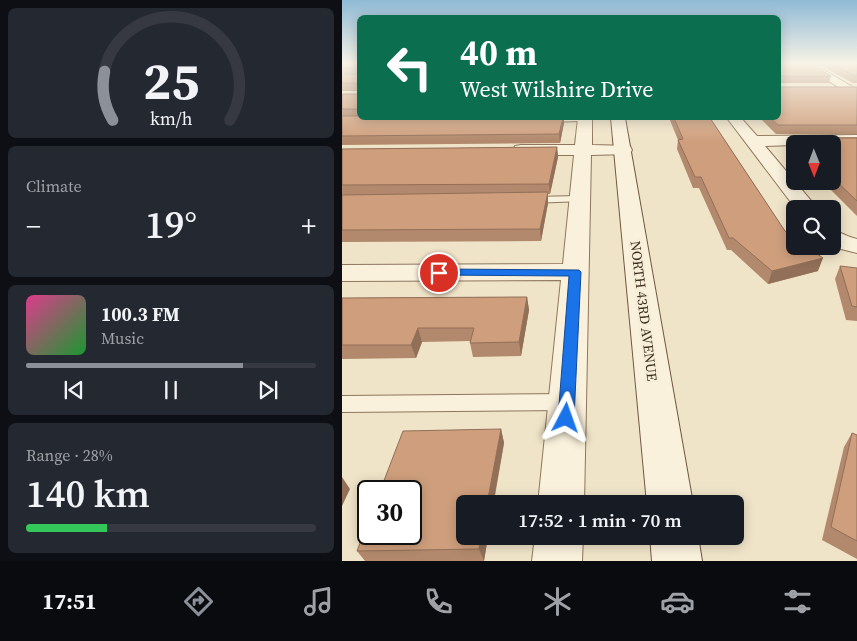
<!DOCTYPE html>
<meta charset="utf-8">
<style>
:root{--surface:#171b24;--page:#242831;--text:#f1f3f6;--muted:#9ea1a6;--line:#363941;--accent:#8c9099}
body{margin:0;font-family:"Source Serif 4",serif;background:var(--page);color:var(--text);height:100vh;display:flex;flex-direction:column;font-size:19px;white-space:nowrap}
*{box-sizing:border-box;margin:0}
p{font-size:16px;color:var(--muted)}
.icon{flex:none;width:28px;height:28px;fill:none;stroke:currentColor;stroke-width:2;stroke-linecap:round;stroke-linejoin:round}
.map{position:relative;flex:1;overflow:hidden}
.side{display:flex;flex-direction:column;gap:8px;padding:8px;background:#0d0f14;width:342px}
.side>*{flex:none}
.hud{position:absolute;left:15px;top:15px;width:424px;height:105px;border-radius:8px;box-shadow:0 2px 12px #0003;background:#0b6e4f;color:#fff;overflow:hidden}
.needle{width:32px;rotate:179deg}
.buttons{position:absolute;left:444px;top:135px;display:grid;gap:10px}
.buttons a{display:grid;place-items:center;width:55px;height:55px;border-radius:8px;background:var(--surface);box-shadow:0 2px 12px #0003;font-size:25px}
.speed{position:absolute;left:15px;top:480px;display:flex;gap:10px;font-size:25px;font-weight:700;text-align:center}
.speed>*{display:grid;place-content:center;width:65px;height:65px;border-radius:50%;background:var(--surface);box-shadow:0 2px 12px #0003;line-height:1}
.speed .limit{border:2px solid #111;border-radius:8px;background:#fff;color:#111}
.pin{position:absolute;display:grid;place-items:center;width:42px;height:42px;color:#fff;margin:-21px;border:2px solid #fff;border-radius:50%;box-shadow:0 1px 5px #0007}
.me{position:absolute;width:55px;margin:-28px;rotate:4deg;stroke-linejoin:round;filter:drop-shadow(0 0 4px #0008)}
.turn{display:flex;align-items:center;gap:18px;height:105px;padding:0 20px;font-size:22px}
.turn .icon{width:65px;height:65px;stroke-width:2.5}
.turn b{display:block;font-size:35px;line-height:42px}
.big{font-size:38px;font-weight:600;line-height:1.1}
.side .tile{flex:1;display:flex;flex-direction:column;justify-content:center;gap:8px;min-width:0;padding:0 18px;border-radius:8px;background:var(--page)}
.side .dial{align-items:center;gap:0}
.dial svg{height:130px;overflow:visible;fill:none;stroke:var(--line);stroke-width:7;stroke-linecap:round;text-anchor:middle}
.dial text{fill:var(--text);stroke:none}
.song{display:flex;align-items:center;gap:15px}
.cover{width:60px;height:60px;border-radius:8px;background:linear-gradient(135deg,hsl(330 70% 55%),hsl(130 70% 35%))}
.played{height:5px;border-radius:2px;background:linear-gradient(90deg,var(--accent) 75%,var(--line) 75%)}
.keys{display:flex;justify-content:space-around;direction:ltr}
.heat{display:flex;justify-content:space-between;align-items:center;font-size:28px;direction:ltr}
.charge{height:8px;border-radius:4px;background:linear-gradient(90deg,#34c759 28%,var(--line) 0)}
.trip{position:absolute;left:114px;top:495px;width:288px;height:50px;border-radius:8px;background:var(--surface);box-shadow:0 2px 12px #0003;font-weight:600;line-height:50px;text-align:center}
.menu{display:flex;height:80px;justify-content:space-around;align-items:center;background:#090b0e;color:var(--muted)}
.menu .icon{width:35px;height:35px}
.menu .active{color:var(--accent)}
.menu b{font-size:22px;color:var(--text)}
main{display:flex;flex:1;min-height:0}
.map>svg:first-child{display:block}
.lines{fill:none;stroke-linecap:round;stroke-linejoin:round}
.service-casing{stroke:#8d765c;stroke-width:2}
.minor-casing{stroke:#8d765c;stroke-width:2}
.secondary-casing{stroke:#6f573f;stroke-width:2}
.service{fill:#faf1dc;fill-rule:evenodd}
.minor{fill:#faf1dc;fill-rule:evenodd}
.secondary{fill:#faf1dc;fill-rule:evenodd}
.wall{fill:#b2896c}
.shaded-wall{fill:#916f58}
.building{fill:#cf9f7d;stroke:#916f58}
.route{fill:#1a73e8;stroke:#114b97}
.labels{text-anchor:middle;stroke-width:5;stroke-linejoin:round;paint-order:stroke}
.street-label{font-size:14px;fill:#3d2e20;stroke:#f7eed8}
</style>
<main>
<section class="side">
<div class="tile dial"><svg viewBox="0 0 100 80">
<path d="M14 69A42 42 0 1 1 86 69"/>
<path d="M14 69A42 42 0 0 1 9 39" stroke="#8c9099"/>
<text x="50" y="56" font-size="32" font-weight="700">25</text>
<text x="50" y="72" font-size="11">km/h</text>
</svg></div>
<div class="tile"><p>Climate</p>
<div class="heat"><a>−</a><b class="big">19°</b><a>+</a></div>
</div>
<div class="tile">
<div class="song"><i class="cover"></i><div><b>100.3 FM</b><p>Music</p></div></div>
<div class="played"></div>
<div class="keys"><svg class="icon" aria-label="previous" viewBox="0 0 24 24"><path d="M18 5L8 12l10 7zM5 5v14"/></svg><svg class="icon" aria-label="pause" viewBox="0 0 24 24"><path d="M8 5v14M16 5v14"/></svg><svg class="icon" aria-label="next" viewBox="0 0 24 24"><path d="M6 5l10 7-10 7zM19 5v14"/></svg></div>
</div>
<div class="tile"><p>Range · 28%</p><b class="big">140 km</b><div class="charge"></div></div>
</section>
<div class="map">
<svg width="515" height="561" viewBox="0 0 515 561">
<rect width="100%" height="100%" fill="#f0e4c8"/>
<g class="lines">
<g class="service-casing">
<g id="service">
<path d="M200,118H245L246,119L242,121L203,122H200Z"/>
<path d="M238,196L243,199L242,201L188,203L183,200L188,197Z"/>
<path d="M224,394L231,397L233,402L231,407L224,410L0,412V396Z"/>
</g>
</g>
<g class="minor-casing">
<g id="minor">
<path d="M458,63H470L514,89L508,93L504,92Z"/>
<path d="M236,118H250V145L288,146L290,150L288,154L249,155L242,504H196L219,280L0,281V265L221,264L232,155H179L173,154L171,150L173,146L179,145H233Z"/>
<path d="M385,118H399L415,136L515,135V145L452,144V145L423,146L476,209H454Z"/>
<path d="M490,230C499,232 505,237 515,239V253L487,246H490Z"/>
<path d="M193,536H241L240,561H190Z"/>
</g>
</g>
<g class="secondary-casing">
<g id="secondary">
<path d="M269,118H283L351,504H305Z"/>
<path d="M308,536H356L360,561H310Z"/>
</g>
</g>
<use href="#service" class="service"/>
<use href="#minor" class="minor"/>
<use href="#secondary" class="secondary"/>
</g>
<g class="wall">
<path d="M0,63H18V118L222,123L218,143L0,145V94H17V91H0V75L17,74H0Z"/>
<path d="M436,63L489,76L487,83H436Z"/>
<path d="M474,63H515V83H511Z"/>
<path d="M436,87H515V134H434L418,118H436Z"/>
<path d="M327,118H370L369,119L443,231L476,271L426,284L389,250H385L357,188H351L335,149L336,140Z"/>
<path d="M515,137V216L480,181H490V144H452V153L447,147L449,138Z"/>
<path d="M215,147L216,157L208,194H206V203L199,241L0,242V149Z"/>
<path d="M498,266L515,268V321L504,320L493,279Z"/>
<path d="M185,297L187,310L179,356L131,357L128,343V341L80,342L74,358L0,359V298Z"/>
<path d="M159,429L162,443L142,561H23L15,551Z"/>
<path d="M510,433L515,435V559L480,540L502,447Z"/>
</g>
<g class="shaded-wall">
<path d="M221,118H222V123L218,143L217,134Z"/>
<path d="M215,147L216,157L208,194L207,184Z"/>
<path d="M206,192V203L199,241L198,229Z"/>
<path d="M481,258L476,271L426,284L430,271Z"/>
<path d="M185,297L187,310L179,356L177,342Z"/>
<path d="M76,328L80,342L74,358L69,345Z"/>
<path d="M159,429L162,443L151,504H145Z"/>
<path d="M0,477L8,489L0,506Z"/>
<path d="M139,536H146L142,561L137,549Z"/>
</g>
<g class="building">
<path d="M0,63H18V69L16,68H0Z"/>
<path d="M436,63H467L489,76H438L436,77Z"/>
<path d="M487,63H515V76H514Z"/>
<path d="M18,72V109H0V94H17V83H0V75L17,74Z"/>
<path d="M436,85V87H515V125H436L428,118H436Z"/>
<path d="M0,116H18V118H221L217,134L0,136Z"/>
<path d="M332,118H368L443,231L452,238V246H464L481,258L430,271L391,238H387L359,177H353L336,140L341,139Z"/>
<path d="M449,138H515V201L490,177V144H456Z"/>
<path d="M215,147L207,184L0,185V149Z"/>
<path d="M206,192L198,229L0,230V195Z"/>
<path d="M498,266L515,268V307L510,306Z"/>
<path d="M185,297L177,342L128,343L132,328H76L69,345H0V298Z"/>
<path d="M159,429L145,504H122V536H139L137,549L15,551L26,522V534H69V491H38L61,431Z"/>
<path d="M510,433L515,435V541L489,527Z"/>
</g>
<linearGradient id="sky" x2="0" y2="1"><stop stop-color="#8fbad6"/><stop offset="0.45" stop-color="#f8f3e6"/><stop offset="1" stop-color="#f8f3e6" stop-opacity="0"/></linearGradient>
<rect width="515" height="141" fill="url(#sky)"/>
<path class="route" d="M97,269L237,270L239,272L232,418L230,423L224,425L218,423L216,418L227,276L93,275L92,273Z"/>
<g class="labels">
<g class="street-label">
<text transform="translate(302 311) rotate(83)" y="5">NORTH 43RD AVENUE</text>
</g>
</g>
</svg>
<div class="buttons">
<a><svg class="needle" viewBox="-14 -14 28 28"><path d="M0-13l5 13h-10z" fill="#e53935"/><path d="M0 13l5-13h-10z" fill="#9ea1a6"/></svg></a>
<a><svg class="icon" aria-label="search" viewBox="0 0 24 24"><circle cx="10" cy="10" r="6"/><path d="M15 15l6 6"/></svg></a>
</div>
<div class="speed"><div class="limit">30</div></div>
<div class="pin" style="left:97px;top:273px;background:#d93025"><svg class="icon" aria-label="arrive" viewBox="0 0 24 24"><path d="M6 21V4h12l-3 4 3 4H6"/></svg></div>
<svg class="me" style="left:224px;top:418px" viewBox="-20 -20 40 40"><path d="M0-17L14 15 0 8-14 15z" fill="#1a73e8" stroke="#fff" stroke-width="4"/></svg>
<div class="trip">17:52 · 1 min · 70 m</div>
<div class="hud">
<div class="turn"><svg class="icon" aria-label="left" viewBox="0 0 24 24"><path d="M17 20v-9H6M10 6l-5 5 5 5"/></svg><div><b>40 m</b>West Wilshire Drive</div></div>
</div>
</div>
</main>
<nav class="menu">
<b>17:51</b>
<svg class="icon active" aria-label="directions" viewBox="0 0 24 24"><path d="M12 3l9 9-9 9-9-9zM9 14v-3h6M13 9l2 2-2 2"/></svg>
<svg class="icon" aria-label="music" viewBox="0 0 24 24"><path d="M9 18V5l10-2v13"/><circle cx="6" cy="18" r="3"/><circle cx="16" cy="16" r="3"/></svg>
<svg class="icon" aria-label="phone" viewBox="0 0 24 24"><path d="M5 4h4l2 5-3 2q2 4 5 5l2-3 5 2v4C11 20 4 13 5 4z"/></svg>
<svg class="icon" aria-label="climate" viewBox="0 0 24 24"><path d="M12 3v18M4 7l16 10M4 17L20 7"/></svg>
<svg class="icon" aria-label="car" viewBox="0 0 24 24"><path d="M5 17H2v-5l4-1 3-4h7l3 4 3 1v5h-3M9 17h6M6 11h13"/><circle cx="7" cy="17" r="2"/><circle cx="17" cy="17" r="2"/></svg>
<svg class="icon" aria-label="filters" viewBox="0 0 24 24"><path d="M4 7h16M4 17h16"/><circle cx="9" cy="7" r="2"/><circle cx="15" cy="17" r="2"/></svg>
</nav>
